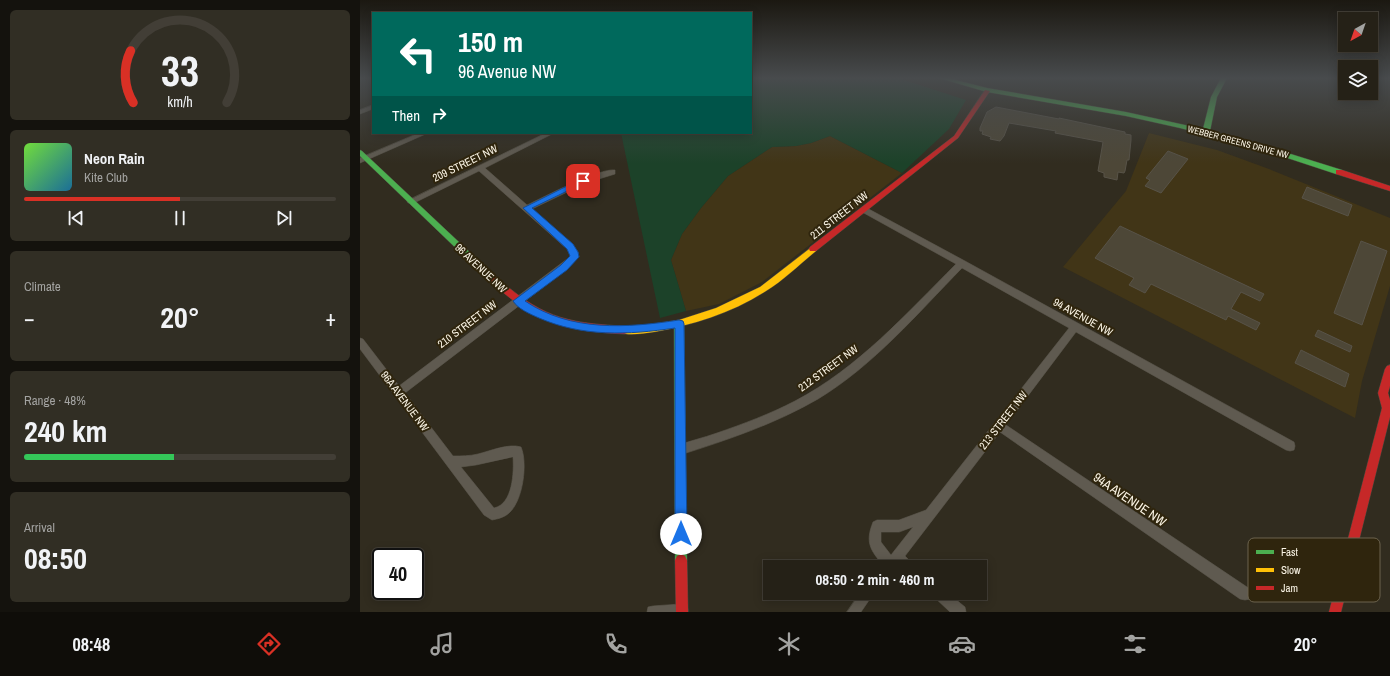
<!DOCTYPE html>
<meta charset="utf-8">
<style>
:root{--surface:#252117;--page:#312e24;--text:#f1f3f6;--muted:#a3a3a1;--line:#423e36;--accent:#d93025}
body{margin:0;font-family:"Archivo Narrow",sans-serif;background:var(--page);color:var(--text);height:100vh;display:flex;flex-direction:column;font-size:15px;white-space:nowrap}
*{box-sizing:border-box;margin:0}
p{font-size:13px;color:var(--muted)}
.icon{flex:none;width:22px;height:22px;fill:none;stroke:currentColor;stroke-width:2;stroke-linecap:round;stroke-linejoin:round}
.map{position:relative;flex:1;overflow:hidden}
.details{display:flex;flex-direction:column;gap:10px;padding:10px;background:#14120d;width:360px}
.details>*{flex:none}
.top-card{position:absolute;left:12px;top:12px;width:380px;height:122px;border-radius:0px;box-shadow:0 2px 10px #0003,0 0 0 1px var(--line);background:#00695c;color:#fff;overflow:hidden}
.needle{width:26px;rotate:220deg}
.fabs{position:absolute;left:978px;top:12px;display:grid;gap:8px}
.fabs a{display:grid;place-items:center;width:40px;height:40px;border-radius:0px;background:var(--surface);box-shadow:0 2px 10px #0003,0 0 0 1px var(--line);font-size:20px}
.speed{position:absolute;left:12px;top:548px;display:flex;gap:8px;font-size:20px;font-weight:700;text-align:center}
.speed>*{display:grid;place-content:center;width:52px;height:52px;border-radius:50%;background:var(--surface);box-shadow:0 2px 10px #0003,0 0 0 1px var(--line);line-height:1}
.speed .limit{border:2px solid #111;border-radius:6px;background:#fff;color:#111}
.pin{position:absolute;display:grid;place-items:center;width:34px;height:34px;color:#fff;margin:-17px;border-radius:8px;box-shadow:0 2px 6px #0006}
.me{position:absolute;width:44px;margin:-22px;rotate:0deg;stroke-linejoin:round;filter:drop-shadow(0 0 3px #0008)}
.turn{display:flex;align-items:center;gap:14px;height:84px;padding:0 20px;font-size:18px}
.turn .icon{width:52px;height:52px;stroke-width:2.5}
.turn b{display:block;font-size:28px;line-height:34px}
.then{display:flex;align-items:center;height:38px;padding:0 20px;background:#0003;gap:8px;font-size:15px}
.big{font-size:30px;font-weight:700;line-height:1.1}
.details .widget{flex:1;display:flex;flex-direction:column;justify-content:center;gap:6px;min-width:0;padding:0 14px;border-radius:6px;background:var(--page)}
.details .dial{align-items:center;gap:0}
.dial svg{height:104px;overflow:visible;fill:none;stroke:var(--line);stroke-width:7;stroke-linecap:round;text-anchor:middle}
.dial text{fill:var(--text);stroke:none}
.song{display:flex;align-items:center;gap:12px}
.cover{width:48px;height:48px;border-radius:6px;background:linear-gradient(135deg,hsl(100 70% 55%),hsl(200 70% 35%))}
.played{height:4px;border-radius:2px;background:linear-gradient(90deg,var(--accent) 50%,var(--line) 50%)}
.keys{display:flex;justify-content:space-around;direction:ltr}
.heat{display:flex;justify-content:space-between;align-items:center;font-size:22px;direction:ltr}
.charge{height:6px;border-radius:3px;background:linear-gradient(90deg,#34c759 48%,var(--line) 0)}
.trip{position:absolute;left:403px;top:560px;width:224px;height:40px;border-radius:0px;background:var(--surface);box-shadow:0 2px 10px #0003,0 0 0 1px var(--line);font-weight:700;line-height:40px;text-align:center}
.dock{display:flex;height:64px;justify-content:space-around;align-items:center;background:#0f0d09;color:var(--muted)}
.dock .icon{width:28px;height:28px}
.dock .current{color:var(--accent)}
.dock b{font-size:18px;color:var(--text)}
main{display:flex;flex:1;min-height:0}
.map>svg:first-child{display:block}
.built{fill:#413517}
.green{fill:#1c4229}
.building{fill:#4d4737;stroke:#585348}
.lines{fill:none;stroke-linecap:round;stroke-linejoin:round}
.street-casing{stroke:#4d493e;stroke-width:1}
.fast-casing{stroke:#4d493e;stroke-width:1}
.slow-casing{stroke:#4d493e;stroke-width:1}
.jam-casing{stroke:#4d493e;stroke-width:1}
.street{fill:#5f5a50;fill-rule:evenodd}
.fast{fill:#4caf50;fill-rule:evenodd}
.slow{fill:#ffc107;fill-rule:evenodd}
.jam{fill:#c62828;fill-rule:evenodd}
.route{fill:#1a73e8;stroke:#114b97}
.labels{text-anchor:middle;stroke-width:4;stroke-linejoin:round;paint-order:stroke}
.far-street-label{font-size:9px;fill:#faf4e5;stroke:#2f250d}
.street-label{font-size:11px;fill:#faf4e5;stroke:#2f250d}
.near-street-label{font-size:13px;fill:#faf4e5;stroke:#2f250d}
.key{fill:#2f250d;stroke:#6c634e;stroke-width:1}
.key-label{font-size:11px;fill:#faf4e5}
</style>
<main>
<section class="details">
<div class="widget dial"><svg viewBox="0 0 100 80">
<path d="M14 69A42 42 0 1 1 86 69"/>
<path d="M14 69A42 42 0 0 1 12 29" stroke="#d93025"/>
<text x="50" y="56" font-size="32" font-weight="700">33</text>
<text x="50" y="72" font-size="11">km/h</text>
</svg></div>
<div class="widget">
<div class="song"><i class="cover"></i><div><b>Neon Rain</b><p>Kite Club</p></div></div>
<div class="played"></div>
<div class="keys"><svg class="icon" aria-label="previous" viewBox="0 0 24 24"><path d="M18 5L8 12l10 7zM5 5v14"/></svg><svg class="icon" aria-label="pause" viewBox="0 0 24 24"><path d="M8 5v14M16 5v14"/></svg><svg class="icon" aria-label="next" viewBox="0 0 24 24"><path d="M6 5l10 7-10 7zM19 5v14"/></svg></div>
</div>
<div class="widget"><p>Climate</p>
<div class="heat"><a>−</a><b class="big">20°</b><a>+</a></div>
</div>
<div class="widget"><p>Range · 48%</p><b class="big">240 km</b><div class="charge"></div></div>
<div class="widget"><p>Arrival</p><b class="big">08:50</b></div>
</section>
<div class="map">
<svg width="1030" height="612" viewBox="0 0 1030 612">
<rect width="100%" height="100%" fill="#312c1f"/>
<g class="built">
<path d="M789,133L857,150L909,169L1030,218V286L1002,381L995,418L703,267L766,191Z"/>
<path d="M470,136L542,173L402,282L359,304L326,311L311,260L322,234L341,208L368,176L412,147L436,146L451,143Z"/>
</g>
<path class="green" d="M391,78H538L606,100L589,129L542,173L470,136L451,143L436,146L412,147L368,176L341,208L322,234L311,260L326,311L300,318L261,133H391Z"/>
<g class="building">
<path d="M636,107L699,119V118L765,132V134L771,135V140L769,160H767L765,171L764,173L758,172L757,180L744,177V173L738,171L743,142L695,133L696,131L649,123L644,136L640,141L630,139L631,137L622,134L623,131H620V128L627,112Z"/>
<path d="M808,151L828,159L801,193L785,186L790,180L786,178Z"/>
<path d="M947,187L992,205L988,216L942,198Z"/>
<path d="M760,226L904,294L900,301L881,292L871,309L900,323L896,330L868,316L866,320L791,284L785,293L769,285L774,278L735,258Z"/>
<path d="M1001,241L1027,251L1002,325L974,313Z"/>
<path d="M958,330L992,346L990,352L955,336Z"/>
<path d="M941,350L989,374L985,387L935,363Z"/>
</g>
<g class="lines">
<g class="street-casing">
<g id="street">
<path d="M13,105V109L0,114V110Z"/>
<path d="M59,133H68L0,163V158Z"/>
<path d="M186,133H194L125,168L167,205C184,197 239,168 255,170V174L226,183L172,209L213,245L218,252L219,257L207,269L45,393L93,456C101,456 110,456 118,454C130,451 149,443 161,447C168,463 163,501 149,513C145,517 138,519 132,520L124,515L0,349V338L3,339L39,386L211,256L207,249L119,171L54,203H48L47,201ZM153,457C154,472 153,504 134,508L101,467L116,465Z"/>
<path d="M505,207L605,261L934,442L935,446L934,450L930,451L926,450L716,332L646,425L890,589L891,594L890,599L885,600L880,599L640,432L545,556L552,563L554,567L538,566L523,567V565C510,550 505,542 513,522L517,520H539L566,510L709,328L602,268C557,314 514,365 458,399C415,424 367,440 320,455L316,454L315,450L316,446C329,441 343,438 357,433C383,424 410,414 435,401C498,368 546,314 596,264L502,212L501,210L502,208ZM553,527L531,555L521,542V532H539Z"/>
<path d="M500,593H514L501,612H487Z"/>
<path d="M572,593H588L605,607L606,612H590L574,597Z"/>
<path d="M322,604L327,605L328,610V612H287L288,607L293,606Z"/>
</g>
</g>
<g class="fast-casing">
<g id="fast">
<path d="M579,78H588L627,88L766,112L843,129L851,97L861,78H867L857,97L850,131L902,145L982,170L983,172L979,174H976L897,148L820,128L766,116L627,92Z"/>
<path d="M0,150L2,151L134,275L135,277L134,279H128L0,156Z"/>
<path d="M319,320L322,321L324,324L327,560L325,564L321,566L317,564L315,560L314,324L316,321Z"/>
</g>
</g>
<g class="slow-casing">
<path id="slow" d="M453,246L457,249L456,251C440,264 424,280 406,291C372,313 333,325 294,332C284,333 271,336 261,333L259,330L261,327L281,326L319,320L356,308L400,287Z"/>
</g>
<g class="jam-casing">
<g id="jam">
<path d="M625,90L630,91L598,138L456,251H450L449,249L450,247L594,136Z"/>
<path d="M976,170H982L1030,186V191L976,174Z"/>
<path d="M131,274L134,275C180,316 203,323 264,326L267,327L269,330L267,333L264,334C202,331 174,322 128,279L127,277Z"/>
<path d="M1030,365V386L1028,393L1030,400V417L981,612H969L1022,408L1018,393L1025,369L1027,366Z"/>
<path d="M321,554L325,556L327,560L328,612H316L315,560L317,556Z"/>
</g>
</g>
<use href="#street" class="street"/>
<use href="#fast" class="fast"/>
<use href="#slow" class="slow"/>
<use href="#jam" class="jam"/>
</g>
<linearGradient id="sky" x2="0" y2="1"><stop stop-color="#1b1811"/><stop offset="0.48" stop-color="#484b4d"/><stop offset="1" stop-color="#484b4d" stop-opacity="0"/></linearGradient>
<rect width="1030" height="163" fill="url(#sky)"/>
<path class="route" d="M223,178L227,181L226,182L172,208L213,244L218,252L219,257L207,270L165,301C211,332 267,328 319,320L323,321L324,324L327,534L325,538L321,540L317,538L315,534V328C268,335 223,337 179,318C170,314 158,309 153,301L201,265L210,256L207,249L163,208Z"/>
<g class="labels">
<g class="far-street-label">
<text transform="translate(878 142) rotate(15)" y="3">WEBBER GREENS DRIVE NW</text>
</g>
<g class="street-label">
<text transform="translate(105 163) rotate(-26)" y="4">209 STREET NW</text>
<text transform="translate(479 215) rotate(-38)" y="4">211 STREET NW</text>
<text transform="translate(121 268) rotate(43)" y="4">96 AVENUE NW</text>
<text transform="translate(723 317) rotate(29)" y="4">94 AVENUE NW</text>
<text transform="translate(107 324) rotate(-37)" y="4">210 STREET NW</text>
<text transform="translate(468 368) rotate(-36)" y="4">212 STREET NW</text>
<text transform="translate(45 401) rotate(53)" y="4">96A AVENUE NW</text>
<text transform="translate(643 420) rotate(-52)" y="4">213 STREET NW</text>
</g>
<g class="near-street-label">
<text transform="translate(770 499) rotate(34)" y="5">94A AVENUE NW</text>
</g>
</g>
<rect x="888" y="538" width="132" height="64" rx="6" class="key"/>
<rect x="896" y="550" width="18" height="4" fill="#4caf50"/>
<rect x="896" y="568" width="18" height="4" fill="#ffc107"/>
<rect x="896" y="586" width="18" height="4" fill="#c62828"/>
<g class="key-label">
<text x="921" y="556">Fast</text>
<text x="921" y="574">Slow</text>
<text x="921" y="592">Jam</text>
</g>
</svg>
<div class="fabs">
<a><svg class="needle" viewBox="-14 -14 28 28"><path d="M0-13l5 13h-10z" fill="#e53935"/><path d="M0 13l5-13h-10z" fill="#a3a3a1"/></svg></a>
<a><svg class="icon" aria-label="layers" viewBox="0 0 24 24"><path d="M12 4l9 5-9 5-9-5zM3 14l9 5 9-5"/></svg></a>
</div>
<div class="speed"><div class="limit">40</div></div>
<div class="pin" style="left:223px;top:181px;background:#d93025"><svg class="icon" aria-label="arrive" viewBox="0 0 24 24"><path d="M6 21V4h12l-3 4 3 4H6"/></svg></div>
<svg class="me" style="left:321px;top:534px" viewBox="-20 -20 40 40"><circle r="19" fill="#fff"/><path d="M0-13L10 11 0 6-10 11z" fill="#1a73e8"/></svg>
<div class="trip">08:50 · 2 min · 460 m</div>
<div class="top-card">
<div class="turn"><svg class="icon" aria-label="left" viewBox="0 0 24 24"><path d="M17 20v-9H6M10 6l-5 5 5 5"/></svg><div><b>150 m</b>96 Avenue NW</div></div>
<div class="then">Then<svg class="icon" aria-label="right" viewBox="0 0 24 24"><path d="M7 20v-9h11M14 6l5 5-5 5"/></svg></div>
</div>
</div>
</main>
<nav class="dock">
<b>08:48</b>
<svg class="icon current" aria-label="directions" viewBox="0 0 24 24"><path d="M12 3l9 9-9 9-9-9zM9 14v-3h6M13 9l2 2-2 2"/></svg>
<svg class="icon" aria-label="music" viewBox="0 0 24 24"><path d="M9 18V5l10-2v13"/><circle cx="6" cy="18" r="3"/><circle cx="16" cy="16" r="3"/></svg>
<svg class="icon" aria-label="phone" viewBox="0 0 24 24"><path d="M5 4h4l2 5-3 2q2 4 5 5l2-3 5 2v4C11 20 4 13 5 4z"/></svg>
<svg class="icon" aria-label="climate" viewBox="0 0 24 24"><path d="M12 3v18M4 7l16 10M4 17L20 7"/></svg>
<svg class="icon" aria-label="car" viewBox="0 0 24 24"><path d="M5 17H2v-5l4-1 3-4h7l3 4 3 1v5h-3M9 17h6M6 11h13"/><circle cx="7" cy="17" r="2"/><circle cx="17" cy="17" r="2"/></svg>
<svg class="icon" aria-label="filters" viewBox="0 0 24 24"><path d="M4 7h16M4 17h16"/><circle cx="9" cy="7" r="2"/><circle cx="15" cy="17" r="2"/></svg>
<b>20°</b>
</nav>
